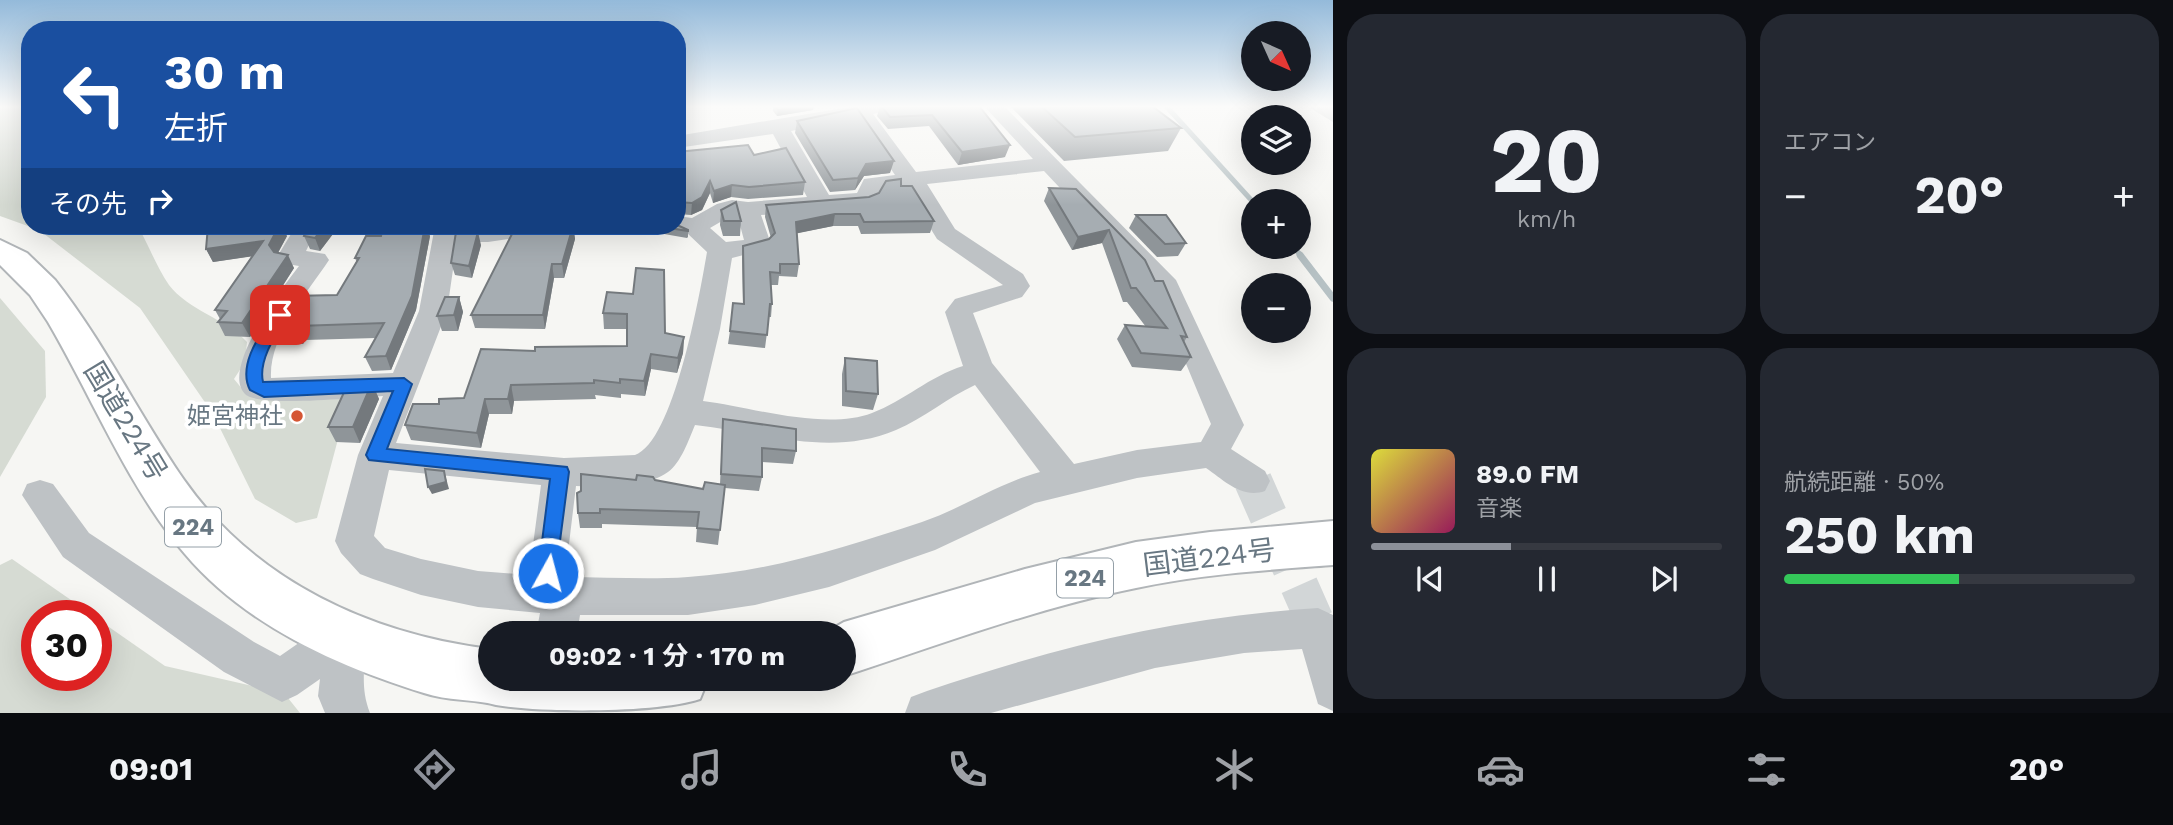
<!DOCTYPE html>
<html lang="ja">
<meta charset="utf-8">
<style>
:root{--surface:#171b24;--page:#242831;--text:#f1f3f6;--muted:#9ea1a6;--line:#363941;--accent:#8c9099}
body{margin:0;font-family:"Work Sans","Noto Sans JP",sans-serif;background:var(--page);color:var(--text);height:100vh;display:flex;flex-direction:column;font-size:26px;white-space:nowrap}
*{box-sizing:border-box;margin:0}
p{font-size:23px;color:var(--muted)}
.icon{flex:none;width:38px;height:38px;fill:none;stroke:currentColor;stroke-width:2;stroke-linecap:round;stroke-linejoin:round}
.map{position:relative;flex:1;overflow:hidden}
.sheet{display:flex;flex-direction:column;gap:14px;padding:14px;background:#0d0f14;width:840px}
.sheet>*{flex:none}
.top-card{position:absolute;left:21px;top:21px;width:665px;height:214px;border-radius:28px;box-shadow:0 7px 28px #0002;background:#1a4fa0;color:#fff;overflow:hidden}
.needle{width:46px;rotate:135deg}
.buttons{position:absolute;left:1241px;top:21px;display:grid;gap:14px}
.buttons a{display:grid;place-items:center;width:70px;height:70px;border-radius:50%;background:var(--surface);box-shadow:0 7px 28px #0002;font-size:35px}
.speed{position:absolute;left:21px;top:600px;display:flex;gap:14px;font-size:35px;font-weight:700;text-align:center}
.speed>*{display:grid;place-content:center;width:91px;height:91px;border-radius:50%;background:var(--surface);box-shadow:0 7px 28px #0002;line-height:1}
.speed .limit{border:10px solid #d22;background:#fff;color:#111}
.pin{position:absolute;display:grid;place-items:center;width:60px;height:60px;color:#fff;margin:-30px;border-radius:14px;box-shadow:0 4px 10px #0006}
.me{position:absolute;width:77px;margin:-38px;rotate:7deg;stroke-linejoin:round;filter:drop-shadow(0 0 5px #0008)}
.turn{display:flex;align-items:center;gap:24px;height:147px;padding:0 28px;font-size:32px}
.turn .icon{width:91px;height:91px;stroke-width:2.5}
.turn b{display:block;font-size:49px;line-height:60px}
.then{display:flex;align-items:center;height:66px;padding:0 28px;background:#0003;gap:14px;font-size:26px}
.big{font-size:52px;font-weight:700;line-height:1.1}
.sheet .tile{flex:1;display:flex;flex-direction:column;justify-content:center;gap:10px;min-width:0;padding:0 24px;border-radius:28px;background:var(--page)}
.sheet .dial{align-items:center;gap:0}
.dial b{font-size:91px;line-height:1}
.song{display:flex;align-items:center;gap:21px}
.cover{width:84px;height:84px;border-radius:10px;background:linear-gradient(135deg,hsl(60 70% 55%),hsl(330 70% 35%))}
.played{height:7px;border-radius:4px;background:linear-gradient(90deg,var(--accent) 40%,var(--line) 40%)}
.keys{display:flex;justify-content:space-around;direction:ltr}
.heat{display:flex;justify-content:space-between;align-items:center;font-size:38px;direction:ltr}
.charge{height:10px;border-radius:5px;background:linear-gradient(90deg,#34c759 50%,var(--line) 0)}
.sheet .tiles{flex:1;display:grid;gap:14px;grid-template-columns:repeat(2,1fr)}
.trip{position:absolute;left:478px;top:621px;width:378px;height:70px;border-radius:35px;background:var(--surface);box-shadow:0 7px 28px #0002;font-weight:700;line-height:70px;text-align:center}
.tab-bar{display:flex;height:112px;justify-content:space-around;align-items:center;background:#090b0e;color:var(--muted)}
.tab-bar .icon{width:49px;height:49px}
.tab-bar .active{color:var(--accent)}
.tab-bar b{font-size:32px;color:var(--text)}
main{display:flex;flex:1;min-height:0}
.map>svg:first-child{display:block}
.green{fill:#d6dbd3}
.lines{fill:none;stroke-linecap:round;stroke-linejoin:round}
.stream-far1{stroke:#b7c2c5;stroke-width:5}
.stream{stroke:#b7c2c5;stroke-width:7}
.minor-tunnel{stroke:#d2d6d7;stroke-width:38;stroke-dasharray:38 19;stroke-linecap:butt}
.highway-casing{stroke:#b1b5b8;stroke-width:4}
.minor{fill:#bec2c5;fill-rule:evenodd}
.highway{fill:#fff;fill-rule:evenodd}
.wall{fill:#8f9599}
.shaded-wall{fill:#74797d}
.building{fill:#a6adb2;stroke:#74797d;stroke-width:2}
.route{fill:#1a73e8;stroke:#114b97;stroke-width:2}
.poi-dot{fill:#d55634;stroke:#fff;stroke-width:2.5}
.labels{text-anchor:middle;stroke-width:7;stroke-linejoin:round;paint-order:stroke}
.shield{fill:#fff;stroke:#95a0a8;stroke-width:2}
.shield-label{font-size:23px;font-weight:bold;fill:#687782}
.poi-label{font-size:24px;fill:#687782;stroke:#fff;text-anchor:end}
.near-street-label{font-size:28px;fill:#687782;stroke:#fff}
</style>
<main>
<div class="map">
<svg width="1333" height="713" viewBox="0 0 1333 713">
<rect width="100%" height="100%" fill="#f6f6f3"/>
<g class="green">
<path d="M0,106H30V226H143L141,232C150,249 158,269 169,285C188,310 226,319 247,342L245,362L234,379L248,396L346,392L349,398L317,518L296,523L255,499L213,414L140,308L39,230L0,216Z"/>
<path d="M0,298L45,351L46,397L0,477Z"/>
<path d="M12,559L94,616H37V676H96V618L165,666L284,693L300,713H0V565Z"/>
</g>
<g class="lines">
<g class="stream-far1">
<path d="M1166,106L1253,202"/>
<path d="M1294,247L1301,256"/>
</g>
<path class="stream" d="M1300,255L1333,298"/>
<path class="minor-tunnel" d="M1253,481L1318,628"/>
<g class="highway-casing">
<g id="highway">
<path d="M0,240L27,253L55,280C104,342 139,415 184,480C255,581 370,634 490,649V679H708L700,699C658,713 541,713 496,705C474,699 447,701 424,693C337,666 245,625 185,554C130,491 91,395 48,322L30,295L0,265Z"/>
<path d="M1333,521V565C1267,570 1201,574 1136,588C1037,608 941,644 844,676V634H823L844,622L1025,569L1136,542L1210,532Z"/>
</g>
</g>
<g class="minor">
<path d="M855,106H891L889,110L873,114L916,172L1033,159L984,106H1004L1176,280L1244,425L1231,449L1265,471L1270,481L1265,491C1242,499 1225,481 1206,468L1137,478L1035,503L935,550L829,587L755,605L688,615H580L577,634H536L540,613L478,607L421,595L373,579L360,574L341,553L335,541L358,455L383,396C359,397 259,408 245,394C220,369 283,287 299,266L281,263L277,257L291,234L275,231L272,226H318L306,251L325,254L329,260C307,293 269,336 271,378L393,373L419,311L435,226H561L558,231L549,233L488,242H457L447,311L396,443L564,458L635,455C674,442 700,293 707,252L686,232L667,226H677V216L692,218L717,204L732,200L748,202L807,197L773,134L677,148V136ZM856,117L895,175L864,179L857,193L829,195L791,131ZM1044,171L1155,289L1211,424L1201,442L1137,450L1074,464L992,363L973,313L1022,297L1030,286L1023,274L955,229L927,184ZM905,187L937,239L1003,285L955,299L945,312L963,366C930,376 904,401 872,413C825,431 751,407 703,401L720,329L732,258L767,249L771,244L761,215L866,206L874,204L881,190ZM734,214H737L744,240L726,242L710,228ZM975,385L1040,472C999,483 963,508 922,522C846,547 769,572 688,577C648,580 606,577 565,577L576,486C604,487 643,489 668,472C681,463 689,439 695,425C762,432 830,458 896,430C924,418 947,398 975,385ZM389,470L541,485L529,575L478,571L421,559L385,548L374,536Z"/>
<path d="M1307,106L1333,107V122Z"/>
<path d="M598,226H635L632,231H601Z"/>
<path d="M40,480L53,484L89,533L254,642L280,656L329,622L344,616L359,622C372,653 356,678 370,713H325L318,696L320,679L297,695L282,702L224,672L63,557L22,495L27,484Z"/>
<path d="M1318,608L1333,615V711L1318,704L1302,649L1244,653L1155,668L991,713H905L911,697L927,691C1060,646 1178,617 1318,608Z"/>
</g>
<use href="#highway" class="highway"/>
</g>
<g class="wall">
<path d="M773,106H814L813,110L777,116L773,111Z"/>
<path d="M880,106H979L1005,157L958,165L929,126L888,129L877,116Z"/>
<path d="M1010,106H1152L1181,128L1168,151L1064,161Z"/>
<path d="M797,121L890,173L864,176L855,190L830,192L795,133Z"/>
<path d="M677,152L754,155L805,182L803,195L748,199L731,197L713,203L710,193L702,210L691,215L677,214Z"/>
<path d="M901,186L934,221L930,233L861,234L858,226H833L797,233L799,264L797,277L779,276L778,285H771L772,304L771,317H769L765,348L728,344L730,331L743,304L742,258L743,246L769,239L771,238L765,217L766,205L869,197Z"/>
<path d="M1049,188L1076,189L1155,281L1187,337L1184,342L1191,357L1181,371L1132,367L1117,339L1125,325L1146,327L1127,302H1123L1102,243L1072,250L1044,201Z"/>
<path d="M721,210L741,221L740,236H723L720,225Z"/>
<path d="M1136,215L1186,243L1178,256L1157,257L1129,228Z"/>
<path d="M339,226L320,251L310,249L304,236Z"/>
<path d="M573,226L575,239L564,278H554L545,329L475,328L471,315L549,230Z"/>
<path d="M664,227L688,230V237L687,238L664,234Z"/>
<path d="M287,236L278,253L294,268L250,337L225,336L218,322L220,319L215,310L252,256L213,262L206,249Z"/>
<path d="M430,236L416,310L391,370L372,371L365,357L376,338L305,340L303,344H280L272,330L337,295L357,263L355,258Z"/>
<path d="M481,245L472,278L455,275L451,263Z"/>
<path d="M633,294L665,333L684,337L683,353L677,373L651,369L645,396L621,394V398L595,395L596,399L514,401L512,414H489L481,448L411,440L405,425L439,404L464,398L535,351L627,346V329H604L603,313Z"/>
<path d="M459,297L463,312L458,331H442L437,316Z"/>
<path d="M845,358L878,394L873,410L842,406V374Z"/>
<path d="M372,383L379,399L360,443L336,442L328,427Z"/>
<path d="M723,419L796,451L793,464L762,462V477L759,491L725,488L718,545L696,542L697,527L602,524V528H580L578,513L636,480L703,489L720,484Z"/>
</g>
<g class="shaded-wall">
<path d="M802,106H814L813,110L777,116L778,110Z"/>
<path d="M1010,145L1005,157L958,165L962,152Z"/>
<path d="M894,161L890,173L864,176L855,190L858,178L866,164Z"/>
<path d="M710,181V193L702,210L691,215L692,203Z"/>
<path d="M732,185L731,197L713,203L714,191Z"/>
<path d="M835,214L833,226L794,234L796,222Z"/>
<path d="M279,226H282L287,236L275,258L269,245Z"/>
<path d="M324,226H339L320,251L315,238Z"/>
<path d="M425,226H427L430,236L416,310L391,370L386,356Z"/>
<path d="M573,226L575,239L564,278L562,264Z"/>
<path d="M1109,230L1102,243L1072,250L1078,237Z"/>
<path d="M478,232L481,245L472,278L469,266Z"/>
<path d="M263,241L269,254L213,262L206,249Z"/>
<path d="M288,255L294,268L250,337L242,323Z"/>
<path d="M552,264L554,278L545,329L543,315Z"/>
<path d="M459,297L463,312L458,331L454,315Z"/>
<path d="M298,326L305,340L303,344L296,329Z"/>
<path d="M684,337L683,353L677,373L678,358Z"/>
<path d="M651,354V369L645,396L644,381Z"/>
<path d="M372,383L379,399L360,443L353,427Z"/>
<path d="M511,385L514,401L512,414L508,399Z"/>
<path d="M485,399L489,414L481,448L477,433Z"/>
<path d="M444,471L449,489L432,494L428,487Z"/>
</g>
<g class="building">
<path d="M775,106H802L778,110Z"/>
<path d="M881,106H979L1010,145L962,152L932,115L890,117Z"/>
<path d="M1041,106H1152L1181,128L1075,137Z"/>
<path d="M857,108L894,161L866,164L858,178L833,180L797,121Z"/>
<path d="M748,145L754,155L786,148L805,182L749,187L732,185L714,191L710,181L702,197L692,203L677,202V152Z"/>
<path d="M901,179V186H912L934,221L864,222L860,214H835L796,222L799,264H780V273L770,272L772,304H770L767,335L730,331L733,303L744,304L743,246L769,239L775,233L766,205L869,197L879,193L886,181Z"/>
<path d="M1049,188L1076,189L1145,260L1155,281H1163L1187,337L1181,336L1191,357L1141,353L1125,325L1167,328L1136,288H1131L1109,230L1078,237Z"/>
<path d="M736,202L741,221H724L721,210Z"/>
<path d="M1136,215H1166L1186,243L1165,244Z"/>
<path d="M677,225L688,230V231L664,227L665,226Z"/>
<path d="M208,226H279L269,245L274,252L288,255L242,323L218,322L227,311L215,310L263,241L206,249Z"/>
<path d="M308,226H324L315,238L304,236Z"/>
<path d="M383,226H425L412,296L386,356L365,357L384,323L298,326L296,329L272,330L291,296L337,295L359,258H355L366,236H381Z"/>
<path d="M551,226H573L562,264H552L543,315H471L514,230H549Z"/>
<path d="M456,232H478L469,266L451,263Z"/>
<path d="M636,268L664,270L665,333L684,337L678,358L651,354L644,381L620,379V383L594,380V383L511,385L508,399H485L477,433L405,425L413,404H439V399L464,398L481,349L535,351V347L627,346V314L603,313L607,292L633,294Z"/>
<path d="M445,297H459L454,315L437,316Z"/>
<path d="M845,358L877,361L878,394L846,391Z"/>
<path d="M372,383L353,427H328L346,388L348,385Z"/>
<path d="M723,419L796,429V451L762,448V477L721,474Z"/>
<path d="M425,469L444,471L446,482L428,487Z"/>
<path d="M581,474L636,480L637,475L653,477L655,480L703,489L705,482L725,485L720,530L697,528L699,512L600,509V513H578L577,493L581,491Z"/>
</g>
<linearGradient id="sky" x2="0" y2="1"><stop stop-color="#94bada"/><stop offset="0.52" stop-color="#fbfbfa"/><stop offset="1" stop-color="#fbfbfa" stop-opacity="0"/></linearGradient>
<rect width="1333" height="205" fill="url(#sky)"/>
<path class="route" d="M280,310L288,315C276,334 258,360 263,382L404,378L412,384L387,449L567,467L569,472L555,579L548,582L541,579L538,573L550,479L369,460L366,455L393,391L264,397L250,390C237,365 261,333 275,311Z"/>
<circle class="poi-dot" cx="297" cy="416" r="7"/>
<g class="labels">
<g class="shield">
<rect x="165" y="507.5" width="56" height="39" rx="5"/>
<rect x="1057" y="558.5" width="56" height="39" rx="5"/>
</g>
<g class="shield-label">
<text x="193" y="535">224</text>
<text x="1085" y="586">224</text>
</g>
<g class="poi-label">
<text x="283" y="424">姫宮神社</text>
</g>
<g class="near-street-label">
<text transform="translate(126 421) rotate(59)" y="10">国道224号</text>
<text transform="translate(1209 557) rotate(-7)" y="10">国道224号</text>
</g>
</g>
</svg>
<div class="buttons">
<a><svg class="needle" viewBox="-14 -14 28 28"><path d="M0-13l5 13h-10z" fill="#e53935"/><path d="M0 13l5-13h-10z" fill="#9ea1a6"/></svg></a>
<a><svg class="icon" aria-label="layers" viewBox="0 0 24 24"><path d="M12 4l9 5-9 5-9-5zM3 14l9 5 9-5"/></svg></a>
<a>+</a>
<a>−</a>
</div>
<div class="speed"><div class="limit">30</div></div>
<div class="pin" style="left:280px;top:315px;background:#d93025"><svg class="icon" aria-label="arrive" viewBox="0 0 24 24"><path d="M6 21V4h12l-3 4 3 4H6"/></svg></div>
<svg class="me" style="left:548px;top:573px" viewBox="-20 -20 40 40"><circle r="17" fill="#1a73e8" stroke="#fff" stroke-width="3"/><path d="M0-11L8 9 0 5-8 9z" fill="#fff"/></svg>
<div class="trip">09:02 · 1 分 · 170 m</div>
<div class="top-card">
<div class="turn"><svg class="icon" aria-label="left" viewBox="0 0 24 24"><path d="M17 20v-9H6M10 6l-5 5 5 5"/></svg><div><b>30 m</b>左折</div></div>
<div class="then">その先<svg class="icon" aria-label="right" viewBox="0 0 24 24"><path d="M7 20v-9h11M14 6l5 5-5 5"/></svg></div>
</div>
</div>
<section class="sheet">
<div class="tiles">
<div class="tile dial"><b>20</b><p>km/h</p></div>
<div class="tile"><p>エアコン</p>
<div class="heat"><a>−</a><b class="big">20°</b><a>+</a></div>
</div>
<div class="tile">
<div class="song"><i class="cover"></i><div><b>89.0 FM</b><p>音楽</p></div></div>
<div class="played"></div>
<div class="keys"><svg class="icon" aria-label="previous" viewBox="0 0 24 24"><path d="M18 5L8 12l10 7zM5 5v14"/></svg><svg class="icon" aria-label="pause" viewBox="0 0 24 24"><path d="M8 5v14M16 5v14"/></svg><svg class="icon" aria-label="next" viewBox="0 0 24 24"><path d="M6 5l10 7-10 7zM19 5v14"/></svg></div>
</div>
<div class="tile"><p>航続距離 · 50%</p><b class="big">250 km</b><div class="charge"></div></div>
</div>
</section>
</main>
<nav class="tab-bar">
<b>09:01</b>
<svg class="icon active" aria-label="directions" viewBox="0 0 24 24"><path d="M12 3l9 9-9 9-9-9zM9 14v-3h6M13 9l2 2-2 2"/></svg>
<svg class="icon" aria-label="music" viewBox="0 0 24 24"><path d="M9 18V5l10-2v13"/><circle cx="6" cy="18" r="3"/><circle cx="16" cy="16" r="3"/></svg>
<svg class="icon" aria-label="phone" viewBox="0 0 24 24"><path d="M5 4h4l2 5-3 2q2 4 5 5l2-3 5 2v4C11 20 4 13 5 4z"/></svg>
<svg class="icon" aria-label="climate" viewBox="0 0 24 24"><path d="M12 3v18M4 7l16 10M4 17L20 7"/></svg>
<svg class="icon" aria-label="car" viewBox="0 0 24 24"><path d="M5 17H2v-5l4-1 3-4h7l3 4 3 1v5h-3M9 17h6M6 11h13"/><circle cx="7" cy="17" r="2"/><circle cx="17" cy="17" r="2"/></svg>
<svg class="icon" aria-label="filters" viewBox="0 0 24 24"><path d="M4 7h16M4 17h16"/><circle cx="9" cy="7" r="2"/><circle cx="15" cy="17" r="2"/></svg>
<b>20°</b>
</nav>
